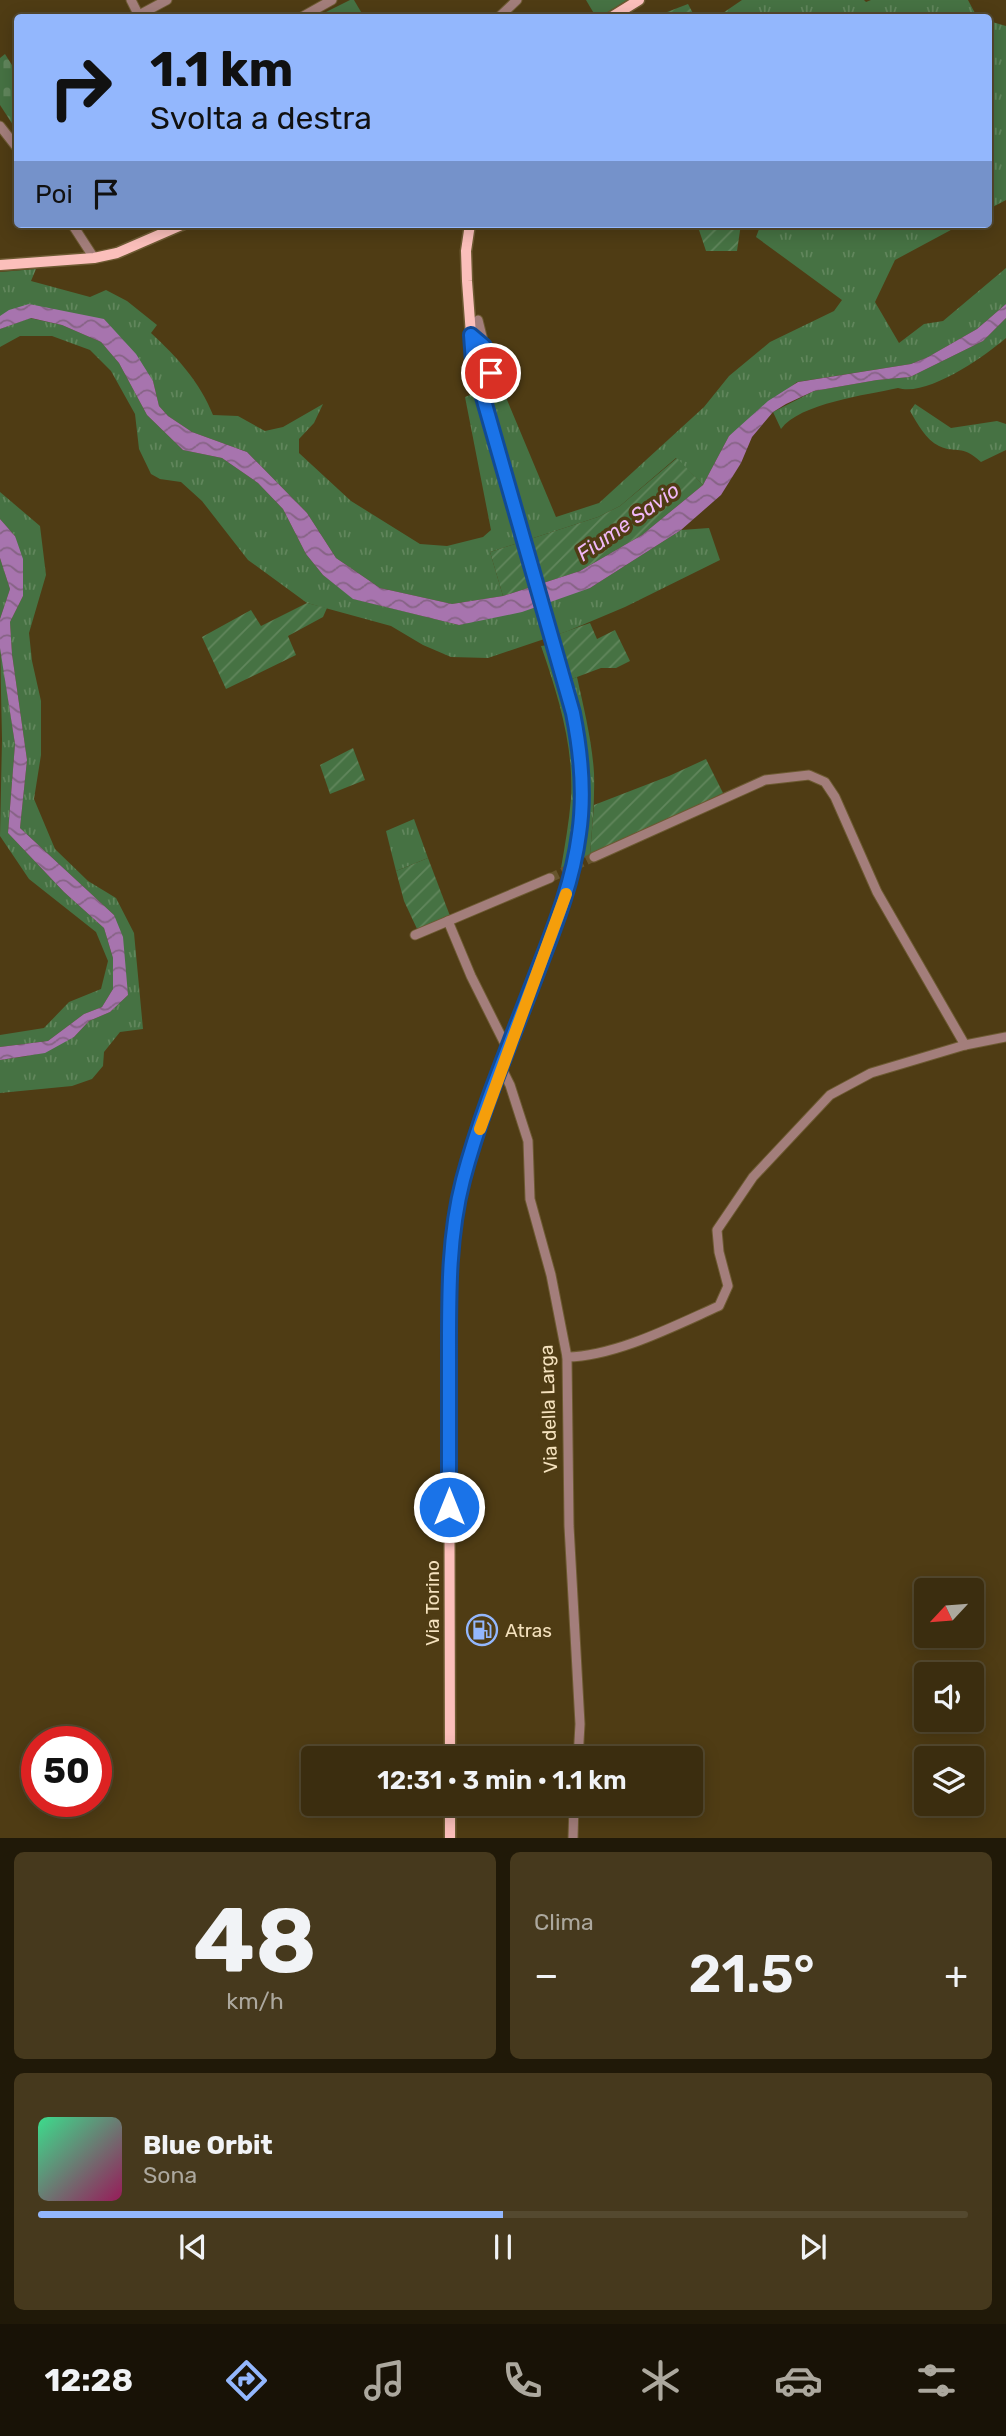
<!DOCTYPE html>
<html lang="it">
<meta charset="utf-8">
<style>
:root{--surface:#3b2d0f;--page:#46391d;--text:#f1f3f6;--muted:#aca89e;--line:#54492f;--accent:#93b7fd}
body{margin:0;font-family:Rubik,sans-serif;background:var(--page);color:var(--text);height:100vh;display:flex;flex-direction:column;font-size:26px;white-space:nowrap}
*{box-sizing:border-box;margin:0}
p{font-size:23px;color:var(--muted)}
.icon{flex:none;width:38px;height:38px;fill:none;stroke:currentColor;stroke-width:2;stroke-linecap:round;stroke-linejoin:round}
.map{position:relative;height:1838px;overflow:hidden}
.side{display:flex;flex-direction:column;gap:14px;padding:14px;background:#201908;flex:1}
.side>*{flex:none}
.top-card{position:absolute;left:14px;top:14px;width:978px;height:214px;border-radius:7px;box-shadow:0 4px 18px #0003,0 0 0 2px var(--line);background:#93b7fd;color:#111;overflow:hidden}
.needle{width:46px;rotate:244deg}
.buttons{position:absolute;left:914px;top:1578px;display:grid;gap:14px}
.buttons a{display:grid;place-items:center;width:70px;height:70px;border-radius:7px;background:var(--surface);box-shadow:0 4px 18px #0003,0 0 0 2px var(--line);font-size:35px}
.speed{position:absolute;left:21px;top:1726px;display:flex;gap:14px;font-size:35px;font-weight:700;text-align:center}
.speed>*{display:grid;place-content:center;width:91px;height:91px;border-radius:50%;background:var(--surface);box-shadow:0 4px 18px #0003,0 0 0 2px var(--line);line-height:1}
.speed .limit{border:10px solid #d22;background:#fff;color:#111}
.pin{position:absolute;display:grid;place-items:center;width:60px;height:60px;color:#fff;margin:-30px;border:4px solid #fff;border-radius:50%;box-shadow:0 2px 7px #0007}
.me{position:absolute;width:77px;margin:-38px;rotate:0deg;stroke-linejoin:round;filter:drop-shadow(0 0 5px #0008)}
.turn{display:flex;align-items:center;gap:24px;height:147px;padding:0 21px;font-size:32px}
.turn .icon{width:91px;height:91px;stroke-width:2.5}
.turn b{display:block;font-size:49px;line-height:60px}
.then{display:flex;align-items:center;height:66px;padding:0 21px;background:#0003;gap:14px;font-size:26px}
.big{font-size:52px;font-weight:600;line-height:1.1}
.side .widget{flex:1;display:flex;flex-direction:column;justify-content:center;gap:10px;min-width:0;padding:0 24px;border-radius:10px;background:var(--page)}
.side .dial{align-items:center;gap:0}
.dial b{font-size:91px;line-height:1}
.song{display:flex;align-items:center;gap:21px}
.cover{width:84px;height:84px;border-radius:10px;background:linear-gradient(135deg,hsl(150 70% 55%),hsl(330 70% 35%))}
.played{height:7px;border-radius:4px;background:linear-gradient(90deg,var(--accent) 50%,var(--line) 50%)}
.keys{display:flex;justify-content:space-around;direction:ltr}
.heat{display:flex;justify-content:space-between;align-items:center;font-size:38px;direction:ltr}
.side .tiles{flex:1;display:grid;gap:14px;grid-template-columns:1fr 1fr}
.widget:last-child{grid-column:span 2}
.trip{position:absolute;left:301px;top:1746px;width:402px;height:70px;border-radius:7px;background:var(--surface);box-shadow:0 4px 18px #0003,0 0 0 2px var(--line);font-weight:600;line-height:70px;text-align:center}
.tabs{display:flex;height:112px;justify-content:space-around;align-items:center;background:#181206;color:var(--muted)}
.tabs .icon{width:49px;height:49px}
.tabs .selected{color:var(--accent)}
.tabs b{font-size:32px;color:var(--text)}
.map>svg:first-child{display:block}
.grass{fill:url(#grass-tufts)}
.cemetery{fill:url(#cemetery-stones)}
.park{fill:#467243}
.garden{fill:url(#garden-furrows)}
.water{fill:url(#water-waves)}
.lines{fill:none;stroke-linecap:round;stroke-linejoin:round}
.minor-tunnel{stroke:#68552d;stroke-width:9;stroke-dasharray:9 4.5;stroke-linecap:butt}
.minor-casing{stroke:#6d5a32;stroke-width:11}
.major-casing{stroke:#6d5a32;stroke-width:13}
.minor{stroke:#a37e7b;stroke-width:9}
.major{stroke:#fbbfbb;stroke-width:10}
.route-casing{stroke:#114b97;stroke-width:18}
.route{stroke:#1a73e8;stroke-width:12}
.slow{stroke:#f59e0b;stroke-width:12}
.labels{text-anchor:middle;stroke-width:7;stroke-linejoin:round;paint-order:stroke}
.street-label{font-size:19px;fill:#f4e1bd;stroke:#4f3c14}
.poi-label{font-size:19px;fill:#f4e1bd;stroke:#4f3c14;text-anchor:start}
.water-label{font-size:21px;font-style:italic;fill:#f0b7f7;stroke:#4f3c14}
</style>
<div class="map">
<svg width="1006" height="1838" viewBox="0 0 1006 1838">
<defs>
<pattern id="grass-tufts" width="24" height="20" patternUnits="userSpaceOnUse" patternTransform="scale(1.75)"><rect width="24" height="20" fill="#467243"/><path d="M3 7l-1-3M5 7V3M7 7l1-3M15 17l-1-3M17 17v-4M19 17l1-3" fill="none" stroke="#61865c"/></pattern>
<pattern id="cemetery-stones" width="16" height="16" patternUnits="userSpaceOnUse" patternTransform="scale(1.75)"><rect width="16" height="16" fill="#467243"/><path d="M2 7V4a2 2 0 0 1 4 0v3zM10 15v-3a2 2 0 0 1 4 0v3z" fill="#61865c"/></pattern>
<pattern id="garden-furrows" width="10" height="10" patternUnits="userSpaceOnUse" patternTransform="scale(1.75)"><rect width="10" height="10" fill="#467243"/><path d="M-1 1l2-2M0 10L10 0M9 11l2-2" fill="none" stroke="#61865c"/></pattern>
<pattern id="water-waves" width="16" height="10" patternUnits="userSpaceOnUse" patternTransform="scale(1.75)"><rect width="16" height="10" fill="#a774ae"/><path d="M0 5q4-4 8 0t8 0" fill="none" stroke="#866385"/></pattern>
</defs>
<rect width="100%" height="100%" fill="#4f3c14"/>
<g class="grass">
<path d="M742,0H864L866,2L871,0H968L977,17H717Z"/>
<path d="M989,21L1006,26V200L989,209Z"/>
<path d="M761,224H962L895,260L875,302L899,343L924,324L943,321L1006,268V304L977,329L928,357L911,364L797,382L729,436L703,485L676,458L620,506L598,517L490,552L503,596L452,604L380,588L336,558L307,513L247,452L192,432L168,416L159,406L153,381L104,319L0,316V272L36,269L31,281L90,297L106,290L127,301L157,325L151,333C177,357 200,382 213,415L238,416L265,431L283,427L323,404L314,423L299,439V453L351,501L420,544L447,546L483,537L491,530L465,397L500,383L556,517L599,503L704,407L729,376L770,342L834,311L842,300L756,237Z"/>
<path d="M30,318L62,325L101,342L119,363L147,415L183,450L222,458L258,483L283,509L306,554L323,575L354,599L459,625L590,588L681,530L709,528L720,560L625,607L568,631L488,658L451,657L423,645L391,626L307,603L248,560L202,501L181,482L160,479L151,474L139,449L135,414L111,371L90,350L52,336H20L0,347V329Z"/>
<path d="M1006,318V338C984,357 927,397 898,388C867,395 800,403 781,429L773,412L814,391L877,380L910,377L983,341Z"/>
<path d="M915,404L951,428L997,421L1006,424V450L981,462C960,443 959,455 939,446C926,440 917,423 910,411Z"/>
<path d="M0,492L40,526L46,575L29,633L32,661L41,701V755L34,799L55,849L88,881L116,898L134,933L143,1029L120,1032L104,1052L103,1066L92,1079L72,1086L0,1093V1060L27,1056L74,1037L89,1021L110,1012L128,995L114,915L20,828L27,760L12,654L10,622L23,596L15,536L0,519Z"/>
<path d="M0,558L10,589L0,619Z"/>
<path d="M0,644L15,744L8,833L64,892L104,928L113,958V989L102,1007L84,1014L48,1041L0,1047V1035L44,1028L69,1002L101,989L108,961L96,932L29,879L0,836L2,739Z"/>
<path d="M548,645C572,725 585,782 568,865L561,868C565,845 569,822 571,799C574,746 558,695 541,646Z"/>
<path d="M577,677C584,709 592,741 594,773C595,801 592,828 590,855L579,860L580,724L569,680Z"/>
<path d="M414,819L428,858L396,871L386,831Z"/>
</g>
<path class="cemetery" d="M5,54L17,73V131L0,105V58Z"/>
<g class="park">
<path d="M350,0H354L364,17H316Z"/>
<path d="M586,0H627L598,18L596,17Z"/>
</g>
<g class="garden">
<path d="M688,4L695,17H654Z"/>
<path d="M697,224H741L737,251H706Z"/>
<path d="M677,458L703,485L642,535L580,571L503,596L490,552L598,517L620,506Z"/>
<path d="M307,603L327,608L323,617L288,636L296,655L226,689L202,637L251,610L261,626Z"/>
<path d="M590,623L597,639L615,630L630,661L616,668H601L569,680L556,635Z"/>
<path d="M353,748L365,780L330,794L320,765Z"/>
<path d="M706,759L723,793L651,829L590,855L594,805L669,776Z"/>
<path d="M428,858L450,916L418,931L404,901L396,871Z"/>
</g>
<g class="water">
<path d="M29,304L104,319L136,354L153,381L159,406L168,416L192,432L247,452L307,513L336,558L380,588L452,604L503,596L580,571L642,535L703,485L729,436L768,401L798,382L911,364L928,357L977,329L1006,304V318L983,341L910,377L877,380L814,391L786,404L773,412L752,437L741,463L721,495L681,530L590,588L522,612L459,625L353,599L323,575L306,554L283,509L258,483L222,458L183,450L147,415L119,363L101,342L62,325L31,318L0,329V316L9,310Z"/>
<path d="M0,519L15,536L23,559V596L10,622L12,654L27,760L20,828L114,915L123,937L128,995L110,1012L89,1021L74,1037L45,1053L0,1060V1047L48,1041L84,1014L102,1007L113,989V958L104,928L64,892L8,833L15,744L0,648V619L10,589L0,558Z"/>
</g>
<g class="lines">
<path class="minor-tunnel" d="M550,878L594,857"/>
<g class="minor-casing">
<g id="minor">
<path d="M131,0L140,18"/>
<path d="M139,15L167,0"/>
<path d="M300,18L332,0"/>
<path d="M498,18L517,0"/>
<path d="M0,126L18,149"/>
<path d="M72,224L94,258"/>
<path d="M478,320L491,373"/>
<path d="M594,857L765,780L809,775L825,782L835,797L877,892L965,1045"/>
<path d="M448,921L471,976L508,1050"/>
<path d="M415,935L550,878"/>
<path d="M501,1067L510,1085L528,1141L530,1199L551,1275L567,1357L569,1526L580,1724L578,1759"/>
<path d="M567,1357C616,1356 674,1326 719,1306L728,1286L719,1252L717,1230L753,1177L830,1095L871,1073L965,1045L1006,1037"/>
<path d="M573,1838L574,1804"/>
</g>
</g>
<g class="major-casing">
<g id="major">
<path d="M610,18L639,0"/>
<path d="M0,265L94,258L117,253L184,224"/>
<path d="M450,1759L449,1310C449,1266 452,1221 464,1178C483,1110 510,1043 535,977C553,931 572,884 579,835C586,795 581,753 573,713L473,362L467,281L466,251L470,224"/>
<path d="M450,1804V1838"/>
</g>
</g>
<use href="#minor" class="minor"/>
<use href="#major" class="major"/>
</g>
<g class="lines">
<g class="route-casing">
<path id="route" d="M449,1507C449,1457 449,1408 449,1359C449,1298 448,1238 463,1180C482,1108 512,1039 538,970C555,926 573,881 579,834C585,794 581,753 573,713L473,362L471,335L484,346L491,373"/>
</g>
<use href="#route" class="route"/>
<path class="slow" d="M480,1129L566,894"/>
</g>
<defs>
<g id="fuel-ring" transform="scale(1.575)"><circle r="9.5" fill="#4f3c14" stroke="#93b7fd" stroke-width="1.5"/><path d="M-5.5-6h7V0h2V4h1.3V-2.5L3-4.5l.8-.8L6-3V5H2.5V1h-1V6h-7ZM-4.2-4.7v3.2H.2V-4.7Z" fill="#93b7fd"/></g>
</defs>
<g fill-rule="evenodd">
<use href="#fuel-ring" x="482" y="1630"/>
</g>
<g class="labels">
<g class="street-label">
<text transform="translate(548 1409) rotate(-92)" y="7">Via della Larga</text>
<text transform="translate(432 1603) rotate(-90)" y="7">Via Torino</text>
</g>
<g class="poi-label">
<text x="505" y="1637">Atras</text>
</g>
<g class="water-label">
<text transform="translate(628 522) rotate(-35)" y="7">Fiume Savio</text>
</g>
</g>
</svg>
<div class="buttons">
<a><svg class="needle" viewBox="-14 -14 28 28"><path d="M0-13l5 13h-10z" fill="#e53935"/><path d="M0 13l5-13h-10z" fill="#aca89e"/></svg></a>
<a><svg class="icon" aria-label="sound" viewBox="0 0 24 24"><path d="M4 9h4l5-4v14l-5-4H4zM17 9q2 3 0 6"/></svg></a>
<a><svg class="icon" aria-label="layers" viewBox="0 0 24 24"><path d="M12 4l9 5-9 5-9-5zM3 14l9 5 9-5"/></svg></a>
</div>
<div class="speed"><div class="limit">50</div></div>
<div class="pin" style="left:491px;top:373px;background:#d93025"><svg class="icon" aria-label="arrive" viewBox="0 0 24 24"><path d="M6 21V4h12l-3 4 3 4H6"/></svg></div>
<svg class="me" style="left:449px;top:1507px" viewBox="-20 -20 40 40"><circle r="17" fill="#1a73e8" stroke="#fff" stroke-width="3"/><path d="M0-11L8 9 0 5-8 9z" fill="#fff"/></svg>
<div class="trip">12:31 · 3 min · 1.1 km</div>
<div class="top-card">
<div class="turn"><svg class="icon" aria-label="right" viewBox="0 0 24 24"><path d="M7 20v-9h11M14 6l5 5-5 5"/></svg><div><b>1.1 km</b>Svolta a destra</div></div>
<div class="then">Poi<svg class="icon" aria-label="arrive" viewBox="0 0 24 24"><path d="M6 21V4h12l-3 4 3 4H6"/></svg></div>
</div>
</div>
<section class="side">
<div class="tiles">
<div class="widget dial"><b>48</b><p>km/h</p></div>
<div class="widget"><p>Clima</p>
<div class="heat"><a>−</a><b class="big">21.5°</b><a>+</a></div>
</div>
<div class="widget">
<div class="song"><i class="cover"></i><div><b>Blue Orbit</b><p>Sona</p></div></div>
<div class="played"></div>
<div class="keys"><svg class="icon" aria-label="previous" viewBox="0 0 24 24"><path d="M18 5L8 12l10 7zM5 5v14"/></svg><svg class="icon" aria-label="pause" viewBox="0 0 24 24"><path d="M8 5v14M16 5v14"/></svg><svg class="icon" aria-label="next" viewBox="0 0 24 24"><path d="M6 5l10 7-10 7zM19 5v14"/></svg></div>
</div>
</div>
</section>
<nav class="tabs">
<b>12:28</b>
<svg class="icon selected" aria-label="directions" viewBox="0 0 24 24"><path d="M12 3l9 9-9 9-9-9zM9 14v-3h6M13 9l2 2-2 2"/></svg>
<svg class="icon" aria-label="music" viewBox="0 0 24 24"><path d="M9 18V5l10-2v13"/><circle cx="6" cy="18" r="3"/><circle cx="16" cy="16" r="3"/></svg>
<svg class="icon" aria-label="phone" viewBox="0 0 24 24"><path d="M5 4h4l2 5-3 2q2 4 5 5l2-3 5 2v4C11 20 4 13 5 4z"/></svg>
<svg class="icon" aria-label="climate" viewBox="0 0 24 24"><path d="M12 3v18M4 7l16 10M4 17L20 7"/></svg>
<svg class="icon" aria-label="car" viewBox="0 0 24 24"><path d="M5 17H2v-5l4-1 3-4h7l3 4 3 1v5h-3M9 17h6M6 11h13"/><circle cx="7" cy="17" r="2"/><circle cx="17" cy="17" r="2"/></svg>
<svg class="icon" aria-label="filters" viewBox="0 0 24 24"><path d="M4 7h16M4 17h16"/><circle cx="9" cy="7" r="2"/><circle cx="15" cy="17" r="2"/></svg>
</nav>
